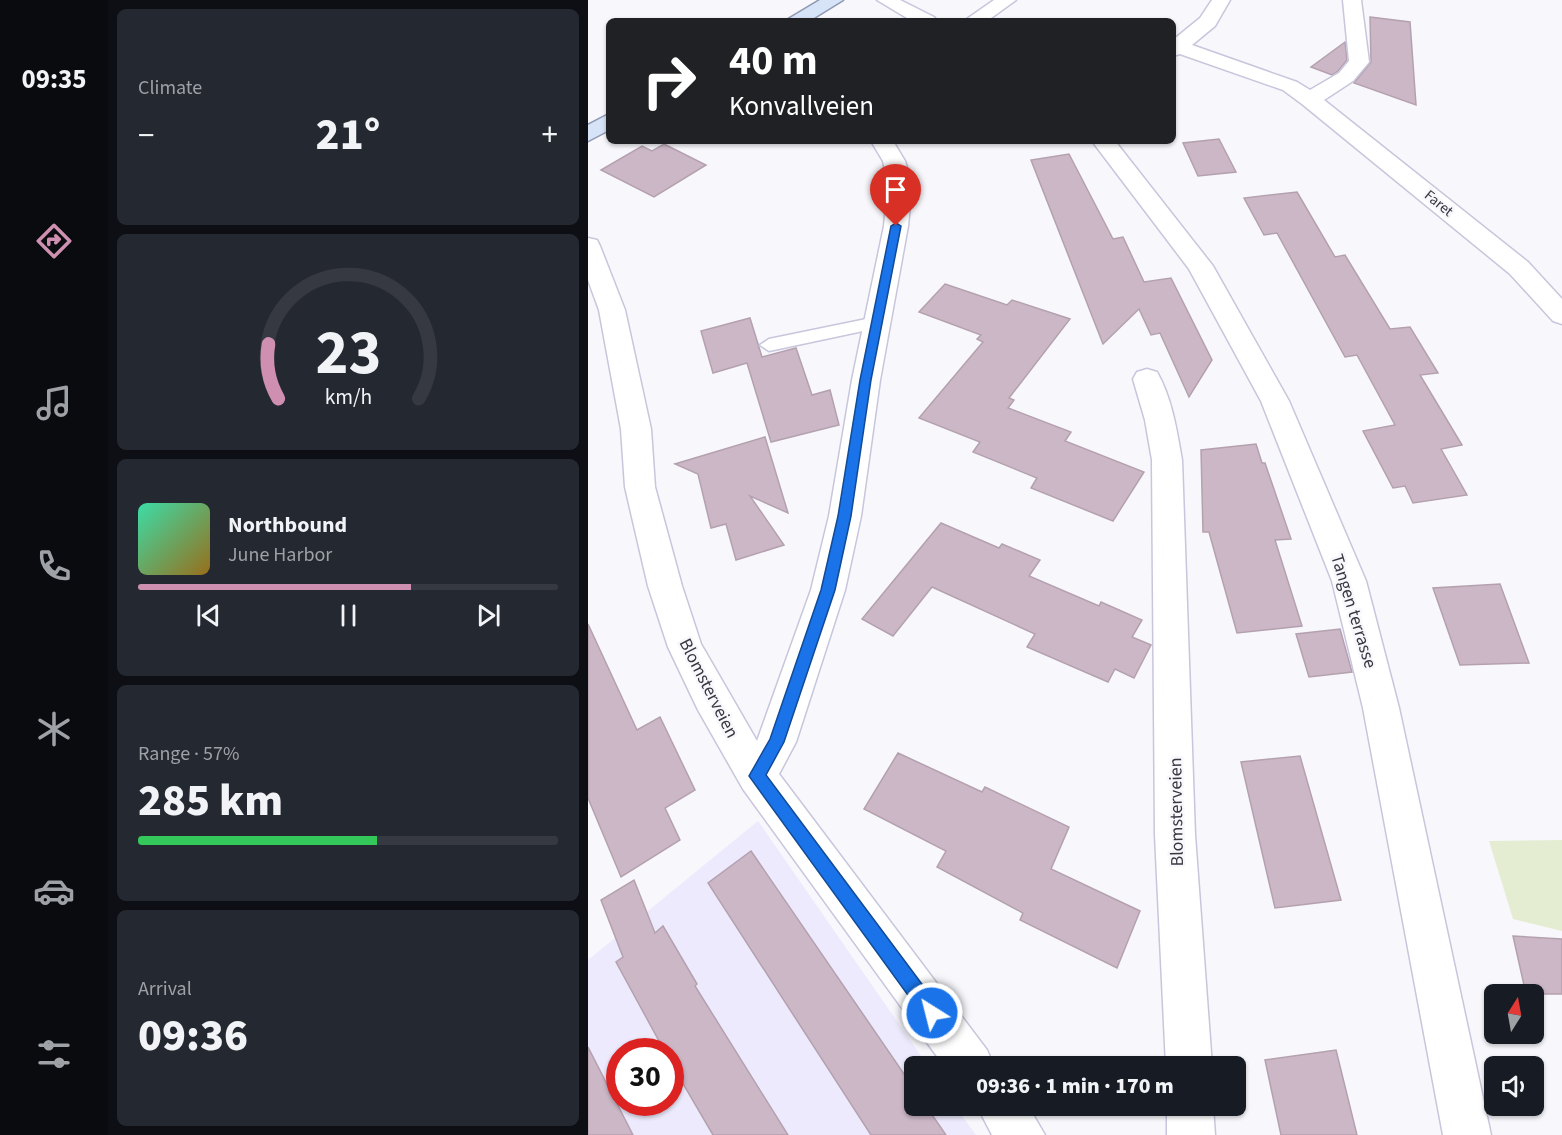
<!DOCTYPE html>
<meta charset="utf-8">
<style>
:root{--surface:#171b24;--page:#242831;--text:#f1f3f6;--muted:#9ea1a6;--line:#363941;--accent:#ce8fb0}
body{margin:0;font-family:"Source Sans 3",sans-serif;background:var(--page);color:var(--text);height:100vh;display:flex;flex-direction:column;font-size:22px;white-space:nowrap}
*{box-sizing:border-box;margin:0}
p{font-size:20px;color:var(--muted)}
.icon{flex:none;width:33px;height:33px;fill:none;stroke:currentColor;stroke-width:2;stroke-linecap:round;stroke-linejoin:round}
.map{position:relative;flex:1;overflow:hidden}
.details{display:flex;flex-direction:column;gap:9px;padding:9px;background:#0d0f14;width:480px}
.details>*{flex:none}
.banner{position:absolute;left:18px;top:18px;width:570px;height:126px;border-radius:9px;box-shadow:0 2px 4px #0004;background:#202124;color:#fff;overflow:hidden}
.needle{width:39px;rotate:11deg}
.fabs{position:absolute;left:896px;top:984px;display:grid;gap:12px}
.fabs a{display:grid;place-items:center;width:60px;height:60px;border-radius:9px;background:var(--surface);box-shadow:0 2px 4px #0004;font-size:30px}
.speed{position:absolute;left:18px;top:1038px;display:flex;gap:12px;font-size:30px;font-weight:700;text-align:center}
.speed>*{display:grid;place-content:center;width:78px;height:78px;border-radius:50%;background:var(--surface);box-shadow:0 2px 4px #0004;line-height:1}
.speed .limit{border:9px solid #d22;background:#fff;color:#111}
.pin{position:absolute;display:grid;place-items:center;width:51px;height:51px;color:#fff;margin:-62px -26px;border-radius:50% 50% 50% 0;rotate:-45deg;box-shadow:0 0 6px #0007}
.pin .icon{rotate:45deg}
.me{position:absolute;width:66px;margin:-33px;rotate:324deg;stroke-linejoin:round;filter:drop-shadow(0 0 4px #0008)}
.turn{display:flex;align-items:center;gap:21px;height:126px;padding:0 24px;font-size:27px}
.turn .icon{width:78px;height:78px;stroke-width:2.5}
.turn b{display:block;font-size:42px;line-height:51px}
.big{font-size:45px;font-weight:800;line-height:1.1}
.details .tile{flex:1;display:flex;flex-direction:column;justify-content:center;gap:9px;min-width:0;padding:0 21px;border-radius:9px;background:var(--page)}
.details .dial{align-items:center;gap:0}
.dial svg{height:156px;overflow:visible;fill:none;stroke:var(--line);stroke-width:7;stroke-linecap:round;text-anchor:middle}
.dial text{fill:var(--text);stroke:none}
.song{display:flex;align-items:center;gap:18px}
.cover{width:72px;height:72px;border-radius:9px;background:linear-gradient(135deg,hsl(160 70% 55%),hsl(40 70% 35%))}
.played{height:6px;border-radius:3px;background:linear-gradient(90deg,var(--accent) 65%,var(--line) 65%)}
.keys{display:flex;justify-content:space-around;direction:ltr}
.heat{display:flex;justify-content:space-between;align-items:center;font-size:33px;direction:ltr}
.charge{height:9px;border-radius:4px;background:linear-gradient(90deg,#34c759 57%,var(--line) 0)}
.trip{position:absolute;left:316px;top:1056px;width:342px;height:60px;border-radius:9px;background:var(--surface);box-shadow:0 2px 4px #0004;font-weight:800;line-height:60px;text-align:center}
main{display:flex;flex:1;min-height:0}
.menu{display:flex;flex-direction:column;width:108px;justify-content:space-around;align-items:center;background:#090b0e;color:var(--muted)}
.menu .icon{width:42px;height:42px}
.menu .current{color:var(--accent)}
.menu b{font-size:27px;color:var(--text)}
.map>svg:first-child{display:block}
.built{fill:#eceafc;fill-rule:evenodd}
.green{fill:#e4edd2}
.building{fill:#ccb7c7;stroke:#b4a1af;stroke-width:1.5}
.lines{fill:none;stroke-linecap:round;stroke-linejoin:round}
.service-casing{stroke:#c8c6dc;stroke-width:3}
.minor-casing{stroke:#c8c6dc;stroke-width:3}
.primary-casing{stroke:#8e9ab3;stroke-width:3}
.service{fill:#fff;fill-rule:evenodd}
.minor{fill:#fff;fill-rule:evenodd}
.primary{fill:#d7e3f7;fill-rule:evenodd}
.route{fill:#1a73e8;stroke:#114b97;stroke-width:1.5}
.labels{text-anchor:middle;stroke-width:5;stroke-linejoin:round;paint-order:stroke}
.far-street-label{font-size:15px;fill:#38373f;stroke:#f8f7fc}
.street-label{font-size:18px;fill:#38373f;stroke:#f8f7fc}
</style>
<main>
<nav class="menu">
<b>09:35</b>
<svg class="icon current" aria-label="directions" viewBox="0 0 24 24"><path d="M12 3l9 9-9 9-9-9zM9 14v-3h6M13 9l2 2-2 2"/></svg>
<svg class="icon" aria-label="music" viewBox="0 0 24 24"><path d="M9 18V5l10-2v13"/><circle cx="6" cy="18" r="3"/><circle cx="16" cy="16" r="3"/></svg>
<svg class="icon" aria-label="phone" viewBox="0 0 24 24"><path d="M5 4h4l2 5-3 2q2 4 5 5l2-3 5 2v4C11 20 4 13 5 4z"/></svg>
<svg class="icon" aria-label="climate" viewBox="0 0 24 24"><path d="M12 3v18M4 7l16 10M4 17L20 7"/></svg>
<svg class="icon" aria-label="car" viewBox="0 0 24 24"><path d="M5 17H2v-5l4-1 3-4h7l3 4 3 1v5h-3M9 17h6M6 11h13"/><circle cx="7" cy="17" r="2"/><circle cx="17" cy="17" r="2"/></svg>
<svg class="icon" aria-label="filters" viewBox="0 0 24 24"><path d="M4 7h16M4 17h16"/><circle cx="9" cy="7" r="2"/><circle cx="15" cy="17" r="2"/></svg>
</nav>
<section class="details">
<div class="tile"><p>Climate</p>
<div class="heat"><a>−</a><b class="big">21°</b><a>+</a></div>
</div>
<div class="tile dial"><svg viewBox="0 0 100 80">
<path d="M14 69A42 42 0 1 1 86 69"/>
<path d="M14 69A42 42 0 0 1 9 41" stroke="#ce8fb0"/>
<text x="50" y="56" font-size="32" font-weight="700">23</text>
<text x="50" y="72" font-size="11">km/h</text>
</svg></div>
<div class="tile">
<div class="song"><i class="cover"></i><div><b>Northbound</b><p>June Harbor</p></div></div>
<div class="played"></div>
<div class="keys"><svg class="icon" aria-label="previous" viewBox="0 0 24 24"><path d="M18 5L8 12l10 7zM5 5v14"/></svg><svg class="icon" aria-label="pause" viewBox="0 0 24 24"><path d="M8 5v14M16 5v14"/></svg><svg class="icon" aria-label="next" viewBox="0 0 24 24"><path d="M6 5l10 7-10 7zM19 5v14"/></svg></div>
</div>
<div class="tile"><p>Range · 57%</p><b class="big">285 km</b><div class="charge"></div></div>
<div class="tile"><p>Arrival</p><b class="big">09:36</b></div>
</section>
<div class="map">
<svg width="974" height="1135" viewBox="0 0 974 1135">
<rect width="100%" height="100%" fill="#f8f7fc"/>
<path class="built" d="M170,821L340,1066H327V1106H367L388,1135H0V960ZM32,1052H82V1102H32Z"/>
<path class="green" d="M974,840V931L925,919L901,841Z"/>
<g class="building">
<path d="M782,17L822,22L828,105L766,83L783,62Z"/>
<path d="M757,42L759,60L750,71L744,75L723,67Z"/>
<path d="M631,139L648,172L610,176L595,143Z"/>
<path d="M76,144L118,165L66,197L13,170L54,146L64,151Z"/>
<path d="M481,154L525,239L535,237L556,282L583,278L624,360L601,397L572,333L563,335L551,309L515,344L443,160Z"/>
<path d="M709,192L747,257L757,255L802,329L822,327L850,373L832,375L874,445L853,449L879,495L825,503L817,486L805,488L775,431L807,425L769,355L757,357L689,233L676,235L656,198Z"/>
<path d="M357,284L419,305L424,300L482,319L421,398L426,400L420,408L483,432L477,441L556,472L525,521L443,488L449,478L385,452L392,442L331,418L395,342L389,339L393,335L331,312Z"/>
<path d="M162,318L174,357L208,348L224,395L242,390L251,425L183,442L159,363L125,373L113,331Z"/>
<path d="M177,437L200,513L162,496L196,545L148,560L138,524L123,528L110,474L87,464Z"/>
<path d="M668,444L674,463H677L703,539L687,540L714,626L649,633L621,532H615L613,450Z"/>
<path d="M353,523L411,548L414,544L452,560L441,576L511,606L513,602L554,620L544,637L563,645L546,678L527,669L520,682L439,647L447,634L344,587L305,636L274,619Z"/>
<path d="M912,584L941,663L872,665L845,588Z"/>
<path d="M0,624L49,730L72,717L107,790L77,808L92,840L33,877L0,798Z"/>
<path d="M752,629L764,672L721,677L708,634Z"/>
<path d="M310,753L394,792L397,787L481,827L463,869L552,911L529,968L432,920L435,913L349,867L358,851L276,809Z"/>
<path d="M712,756L753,900L687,908L653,762Z"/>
<path d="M163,851L327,1090V1106H338L358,1135H283L120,883Z"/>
<path d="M46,880L67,933L75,926L109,984L107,986L200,1135H125L87,1070L82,1052H77L28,962L35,957L13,900Z"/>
<path d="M925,936L974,939V994H938Z"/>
<path d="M0,1047L45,1135H0Z"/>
<path d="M748,1050L769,1135H693L677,1060Z"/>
</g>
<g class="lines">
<g class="service-casing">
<path id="service" d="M288,317L294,319L297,323L294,327L181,351L172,345L181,339Z"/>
</g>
<g class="minor-casing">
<g id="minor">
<path d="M289,0H312L346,17L349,21H324Z"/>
<path d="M406,0H428L399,21H376Z"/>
<path d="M624,0H642L627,26L604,45L709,82L722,90L751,73L761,61L755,0H773L781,62L765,81L736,100L940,262L974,299V324L965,321L922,274L714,104L695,90L592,54L585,56V40L612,18Z"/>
<path d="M283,141H305L317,161L324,184L320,226L292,380L273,516L257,590L208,742L191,774L399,1050L406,1066H356L155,789L110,710L80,647L60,586L37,487L33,429L11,310L0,280V238L9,240L12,246L37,310L63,429L67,487L94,586L113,644L169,741L223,590L241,516L264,380L296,226L300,184L295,161Z"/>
<path d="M504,141H527L625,266L701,401L778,581L811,708L903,1135H855L775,708L744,581L673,401L601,269Z"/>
<path d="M559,369L569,372C584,398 589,431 594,460L607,835L624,1066H578L567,835L564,460L557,420L545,379L549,372Z"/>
<path d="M389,1106H440L457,1135H404Z"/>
<path d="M579,1106H625L627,1135H579Z"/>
</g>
</g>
<g class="primary-casing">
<g id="primary">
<path d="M232,0H255L221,21H197Z"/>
<path d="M21,114V130L0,141V125Z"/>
</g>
</g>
<use href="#service" class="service"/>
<use href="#minor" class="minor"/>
<use href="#primary" class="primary"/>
</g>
<path class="route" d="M308,223L313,226L283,380L263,516L247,590L196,742L178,775L351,1007L354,1013L351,1020L344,1022L338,1020L161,776L182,739L233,590L250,516L272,380L303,226Z"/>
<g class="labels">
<g class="far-street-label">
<text transform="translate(851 203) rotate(39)" y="5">Faret</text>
</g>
<g class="street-label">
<text transform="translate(766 611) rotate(73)" y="6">Tangen terrasse</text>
<text transform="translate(121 688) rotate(63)" y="6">Blomsterveien</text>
<text transform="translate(588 812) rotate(-91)" y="6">Blomsterveien</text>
</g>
</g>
</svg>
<div class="fabs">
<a><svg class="needle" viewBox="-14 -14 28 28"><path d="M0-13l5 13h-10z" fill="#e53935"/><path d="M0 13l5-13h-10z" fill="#9ea1a6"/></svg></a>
<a><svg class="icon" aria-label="sound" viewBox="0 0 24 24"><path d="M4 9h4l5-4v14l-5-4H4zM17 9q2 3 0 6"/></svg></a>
</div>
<div class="speed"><div class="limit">30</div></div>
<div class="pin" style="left:308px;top:226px;background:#d93025"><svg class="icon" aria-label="arrive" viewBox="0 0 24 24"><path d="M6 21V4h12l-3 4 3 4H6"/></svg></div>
<svg class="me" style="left:344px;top:1013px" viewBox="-20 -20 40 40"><circle r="17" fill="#1a73e8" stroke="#fff" stroke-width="3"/><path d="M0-11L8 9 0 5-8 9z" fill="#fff"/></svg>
<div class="trip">09:36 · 1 min · 170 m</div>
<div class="banner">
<div class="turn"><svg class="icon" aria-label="right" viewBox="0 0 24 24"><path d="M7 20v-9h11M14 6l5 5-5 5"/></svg><div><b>40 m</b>Konvallveien</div></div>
</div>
</div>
</main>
